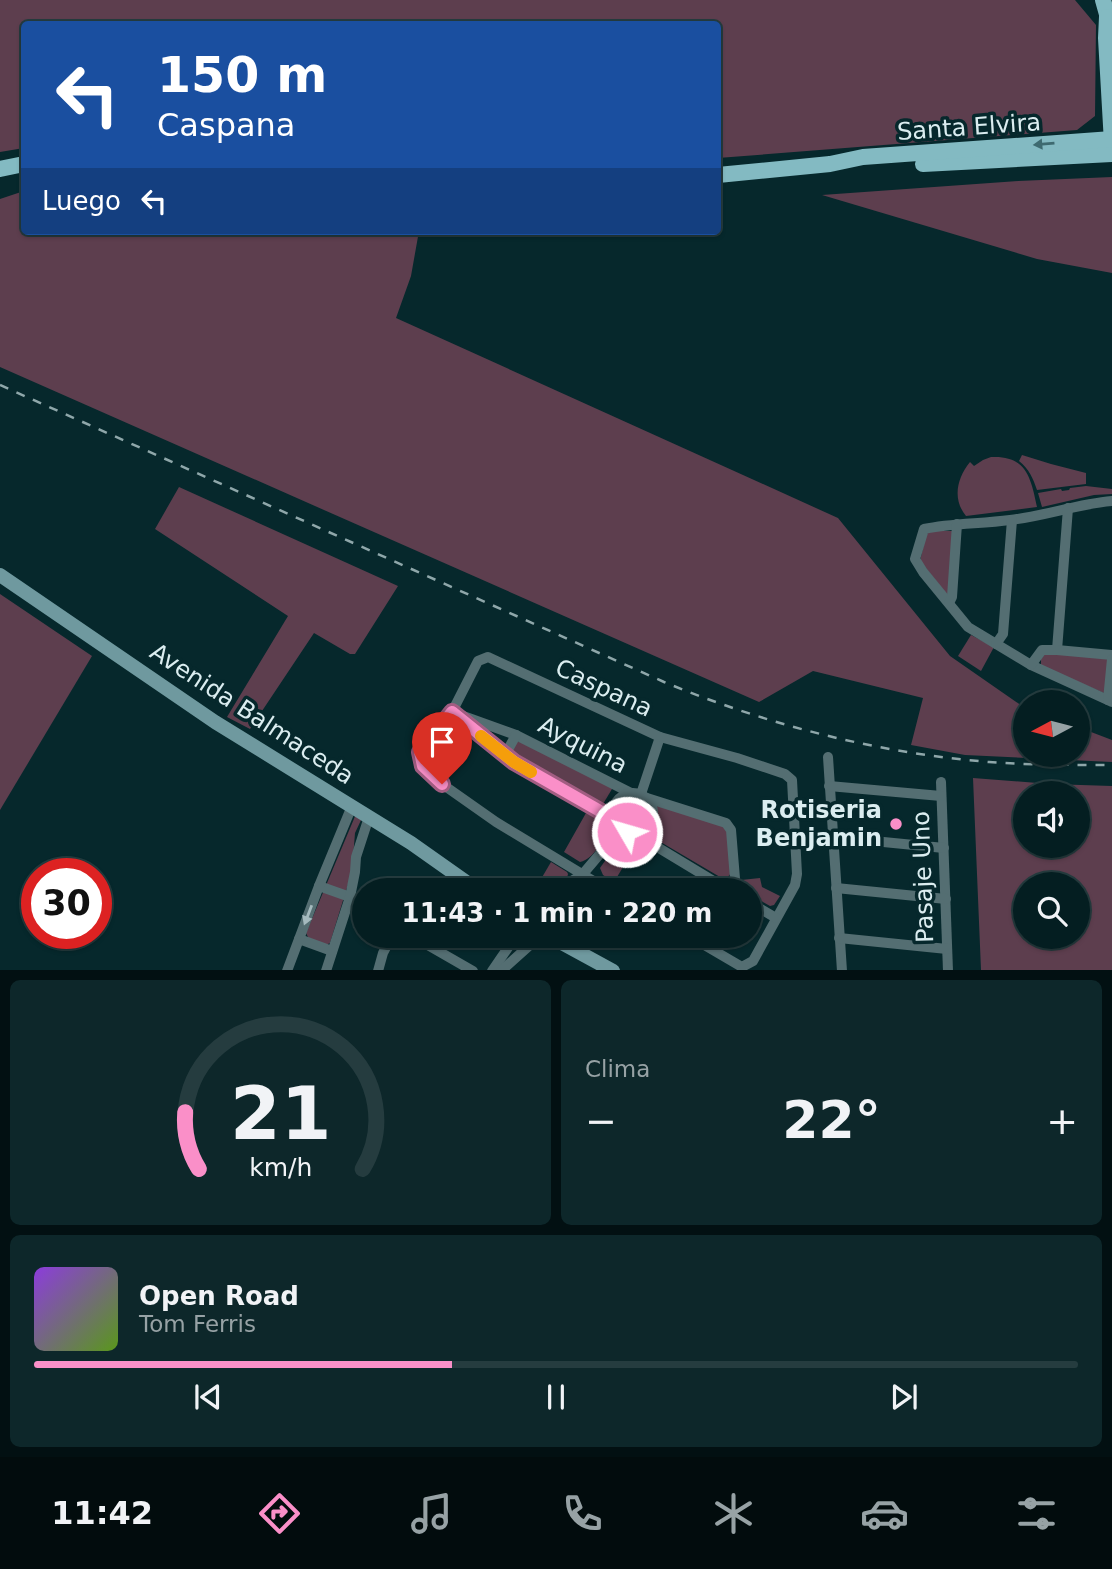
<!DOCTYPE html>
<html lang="es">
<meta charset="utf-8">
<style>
:root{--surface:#041e21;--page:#0d272a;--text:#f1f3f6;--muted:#97a2a5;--line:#253c3f;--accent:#fa8fc8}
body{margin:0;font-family:"DejaVu Sans",sans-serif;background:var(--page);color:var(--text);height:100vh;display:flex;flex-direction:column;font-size:26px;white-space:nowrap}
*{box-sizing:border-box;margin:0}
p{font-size:23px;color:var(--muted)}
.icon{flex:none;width:38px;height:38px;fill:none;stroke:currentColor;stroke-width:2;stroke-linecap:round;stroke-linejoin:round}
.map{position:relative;height:970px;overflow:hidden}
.side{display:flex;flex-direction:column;gap:10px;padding:10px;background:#021012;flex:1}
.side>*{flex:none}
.banner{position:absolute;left:21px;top:21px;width:700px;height:214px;border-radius:7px;box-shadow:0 2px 5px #0004,0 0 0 2px var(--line);background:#1a4fa0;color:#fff;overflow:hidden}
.needle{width:46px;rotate:263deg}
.controls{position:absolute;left:1013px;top:690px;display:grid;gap:14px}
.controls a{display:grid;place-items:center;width:77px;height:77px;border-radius:50%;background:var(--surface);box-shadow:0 2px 5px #0004,0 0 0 2px var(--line);font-size:35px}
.speed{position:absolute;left:21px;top:858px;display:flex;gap:14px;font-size:35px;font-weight:700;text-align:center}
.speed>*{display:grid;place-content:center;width:91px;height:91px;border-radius:50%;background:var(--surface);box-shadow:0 2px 5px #0004,0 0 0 2px var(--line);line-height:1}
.speed .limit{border:10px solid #d22;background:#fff;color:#111}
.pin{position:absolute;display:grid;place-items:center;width:60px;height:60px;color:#fff;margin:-72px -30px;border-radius:50% 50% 50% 0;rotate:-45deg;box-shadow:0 0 7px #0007}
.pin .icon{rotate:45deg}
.me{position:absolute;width:77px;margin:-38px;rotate:308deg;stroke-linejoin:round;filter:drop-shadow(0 0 5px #0008)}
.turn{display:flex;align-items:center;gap:24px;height:147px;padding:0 21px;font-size:32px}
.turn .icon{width:91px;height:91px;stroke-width:2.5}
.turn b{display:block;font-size:49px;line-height:60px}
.then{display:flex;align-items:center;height:66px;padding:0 21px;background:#0003;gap:14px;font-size:26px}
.big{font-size:52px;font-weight:600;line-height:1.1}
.side .card{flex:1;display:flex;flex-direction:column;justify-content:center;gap:10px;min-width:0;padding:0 24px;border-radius:10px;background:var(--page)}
.side .dial{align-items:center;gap:0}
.dial svg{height:182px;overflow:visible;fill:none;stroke:var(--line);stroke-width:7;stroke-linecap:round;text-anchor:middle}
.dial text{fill:var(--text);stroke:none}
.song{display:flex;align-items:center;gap:21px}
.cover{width:84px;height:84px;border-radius:10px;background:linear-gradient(135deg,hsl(270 70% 55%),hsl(90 70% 35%))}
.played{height:7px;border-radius:4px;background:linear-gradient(90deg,var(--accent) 40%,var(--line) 40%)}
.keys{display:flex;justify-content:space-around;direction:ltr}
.heat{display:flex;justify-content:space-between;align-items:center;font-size:38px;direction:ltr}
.side .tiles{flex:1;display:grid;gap:10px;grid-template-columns:1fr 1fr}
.card:last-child{grid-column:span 2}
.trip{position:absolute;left:352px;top:878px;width:410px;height:70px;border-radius:35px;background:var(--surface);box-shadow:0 2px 5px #0004,0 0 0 2px var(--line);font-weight:600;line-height:70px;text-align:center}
.tabs{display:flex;height:112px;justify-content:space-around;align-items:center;background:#020c0d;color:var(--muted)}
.tabs .icon{width:49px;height:49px}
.tabs .selected{color:var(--accent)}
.tabs b{font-size:32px;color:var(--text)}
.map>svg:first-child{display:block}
.green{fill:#5d3e4e;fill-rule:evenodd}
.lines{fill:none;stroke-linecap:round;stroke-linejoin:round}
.minor{stroke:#546e72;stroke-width:10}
.secondary{stroke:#6f999f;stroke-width:14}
.primary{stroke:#83bac2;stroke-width:16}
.rail{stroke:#8fa7aa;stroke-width:2.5;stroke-dasharray:9 9;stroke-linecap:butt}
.oneway{fill:#3e6a70}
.oneway2{fill:#a5babe}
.route-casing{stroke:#a25d82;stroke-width:18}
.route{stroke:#fa8fc8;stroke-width:12}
.slow{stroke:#f59e0b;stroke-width:12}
.poi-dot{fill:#fa8fc8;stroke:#06282c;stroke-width:2.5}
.labels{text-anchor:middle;stroke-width:7;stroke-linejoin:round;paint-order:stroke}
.street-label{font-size:24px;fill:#dbedf0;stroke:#06282c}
.poi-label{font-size:24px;font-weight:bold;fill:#dbedf0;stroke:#06282c;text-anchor:end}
</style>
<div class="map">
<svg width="1112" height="971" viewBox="0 0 1112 971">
<rect width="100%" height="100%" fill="#06282c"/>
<g class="green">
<path d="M0,0H1075L1096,25L1095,116L1077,130L718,158V24H24V148L0,152Z"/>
<path d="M1112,177V273L1037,259L822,195L1018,181Z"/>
<path d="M24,191V231H419L411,276L396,318L838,518L950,656L1025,708L1026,754H1078V727L1112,740V762L965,755L911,745L923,698L813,671L759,702L0,367V199Z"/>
<path d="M1022,455L1051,464L1086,473V484L1037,490C1033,478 1029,469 1019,461Z"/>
<path d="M991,457C1027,455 1031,479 1037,507L966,516C952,499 957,478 970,462L974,466L983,460Z"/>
<path d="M1086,486L1112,489V494L1094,495L1042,507L1038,493L1061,489L1062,491L1069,490L1070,488Z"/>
<path d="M179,487L398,586L355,654H350L314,633L250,729L227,717L288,616L155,529Z"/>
<path d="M930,531H954L949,597L920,561L926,535Z"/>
<path d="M0,594L92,656L0,810Z"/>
<path d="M971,635L994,647L981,671L958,656Z"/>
<path d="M1050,652L1109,658L1106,694L1041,666V659L1045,654Z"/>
<path d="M516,742H523L612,787V789L603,804L598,803L535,768L514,753L512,748Z"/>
<path d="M973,778L1050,784L1112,786V970H981ZM1026,793H1078V845H1026ZM1026,884H1078V936H1026Z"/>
<circle cx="633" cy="812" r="15"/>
<path d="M658,804L727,824L731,873L727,878L720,877L647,834L646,831C655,823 653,814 658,804Z"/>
<path d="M586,813L610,826C603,838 595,859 580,862L564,852Z"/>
<path d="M356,814L362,818L355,833L352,871L330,943L326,945L309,939L306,933Z"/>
<path d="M623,837L637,844L614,882L603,875L600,868L621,838Z"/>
<path d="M551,862L567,872L568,874L567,878L552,891H534Z"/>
<path d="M760,878L762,887L780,896L774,905L770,906L749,894V891L741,889V880Z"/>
</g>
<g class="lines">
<g class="minor">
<path d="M1112,501C1077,504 1045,516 1010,520C981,524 952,523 924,529L915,559L923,572L968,627L1031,665L1112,702"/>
<path d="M949,603L952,597L957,524"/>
<path d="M996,644L1003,634L1012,520"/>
<path d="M1057,650L1068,508"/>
<path d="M1031,665L1042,650H1057L1112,655"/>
<path d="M1108,700L1112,659"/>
<path d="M452,712L516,735L631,793"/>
<path d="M458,716L514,762L614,819"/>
<path d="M505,755L516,735"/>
<path d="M828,757L842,971"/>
<path d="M941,782L948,971"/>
<path d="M829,786L941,796"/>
<circle cx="633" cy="813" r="20"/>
<path d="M641,794L660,737"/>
<path d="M647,798L726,823L731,830L736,891"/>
<path d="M634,833L730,891"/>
<path d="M833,837L944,848"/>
<path d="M319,886L350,897"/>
<path d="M836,888L946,899"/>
<path d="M562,891L573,880L582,875"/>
<path d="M574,891L582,875L621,829"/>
<path d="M610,891L496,822L442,784L423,766L420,753L452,712L478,661L488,657L660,737L737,758L785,774L792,780L797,874L795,885L753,961L742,967L689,936"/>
<path d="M749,902L776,918"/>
<path d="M412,936L473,971"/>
<path d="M839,938L947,949"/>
<path d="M299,939L332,951"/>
<path d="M287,971L319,886L352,806"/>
<path d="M326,971L350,897L355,872L356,857L369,817"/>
<path d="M378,971L383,953L392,936"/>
<path d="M492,971L516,936"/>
<path d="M501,971L540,936"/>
</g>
<g class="secondary">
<path d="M0,575L215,722L411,843L479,891"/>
<path d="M549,936L613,971"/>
</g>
<g class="primary">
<path d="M1103,0L1110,25"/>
<path d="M1107,17L1106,38L1112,143"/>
<path d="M923,164L1112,154"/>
<path d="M0,169L24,164"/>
<path d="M718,175L830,164L863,157L1112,139"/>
</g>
<path class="rail" d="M0,385L664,682C768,725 877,753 989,762C1030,765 1071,765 1112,765"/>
</g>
<defs><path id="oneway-solid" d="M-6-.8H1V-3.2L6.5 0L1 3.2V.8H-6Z" transform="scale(1.75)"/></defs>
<use class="oneway" href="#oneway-solid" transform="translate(1044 144) rotate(175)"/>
<use class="oneway2" href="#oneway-solid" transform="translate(308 915) rotate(111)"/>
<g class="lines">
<g class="route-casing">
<path id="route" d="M442,784L423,766L420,752L452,712L514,762L614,819L621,829L627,832"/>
</g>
<use href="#route" class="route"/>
<path class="slow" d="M481,736L514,762L531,772"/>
</g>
<circle class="poi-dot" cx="896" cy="824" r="7"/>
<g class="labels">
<g class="street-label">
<text transform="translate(969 127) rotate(-4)" y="8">Santa Elvira</text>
<text transform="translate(604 688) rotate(25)" y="8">Caspana</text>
<text transform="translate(252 714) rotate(33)" y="8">Avenida Balmaceda</text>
<text transform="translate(583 745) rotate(27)" y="8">Ayquina</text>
<text transform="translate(923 877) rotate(-92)" y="8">Pasaje Uno</text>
</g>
<g class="poi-label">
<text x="882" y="818">Rotiseria<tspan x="882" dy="28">Benjamin</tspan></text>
</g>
</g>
</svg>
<div class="controls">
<a><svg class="needle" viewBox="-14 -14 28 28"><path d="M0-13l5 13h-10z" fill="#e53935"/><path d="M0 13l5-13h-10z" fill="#97a2a5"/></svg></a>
<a><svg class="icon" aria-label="sound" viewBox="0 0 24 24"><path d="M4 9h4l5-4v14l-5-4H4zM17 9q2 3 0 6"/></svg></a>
<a><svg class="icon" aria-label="search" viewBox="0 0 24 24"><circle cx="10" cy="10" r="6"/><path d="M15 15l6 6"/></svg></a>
</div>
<div class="speed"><div class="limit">30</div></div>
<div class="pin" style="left:442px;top:784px;background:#d93025"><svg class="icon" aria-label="arrive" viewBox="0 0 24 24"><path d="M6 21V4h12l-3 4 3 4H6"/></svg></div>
<svg class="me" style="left:627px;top:832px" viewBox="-20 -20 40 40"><circle r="17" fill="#fa8fc8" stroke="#fff" stroke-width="3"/><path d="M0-11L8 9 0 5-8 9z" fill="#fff"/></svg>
<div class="trip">11:43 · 1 min · 220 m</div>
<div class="banner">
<div class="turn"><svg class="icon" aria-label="left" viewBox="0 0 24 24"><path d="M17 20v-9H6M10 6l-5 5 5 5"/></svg><div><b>150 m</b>Caspana</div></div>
<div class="then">Luego<svg class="icon" aria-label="left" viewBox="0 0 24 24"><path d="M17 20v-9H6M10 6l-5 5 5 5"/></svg></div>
</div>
</div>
<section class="side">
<div class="tiles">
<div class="card dial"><svg viewBox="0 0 100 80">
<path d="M14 69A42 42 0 1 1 86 69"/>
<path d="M14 69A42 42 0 0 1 8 44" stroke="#fa8fc8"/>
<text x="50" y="56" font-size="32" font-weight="700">21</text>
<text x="50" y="72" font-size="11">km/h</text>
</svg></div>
<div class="card"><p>Clima</p>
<div class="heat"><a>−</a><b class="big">22°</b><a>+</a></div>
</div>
<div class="card">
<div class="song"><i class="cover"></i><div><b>Open Road</b><p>Tom Ferris</p></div></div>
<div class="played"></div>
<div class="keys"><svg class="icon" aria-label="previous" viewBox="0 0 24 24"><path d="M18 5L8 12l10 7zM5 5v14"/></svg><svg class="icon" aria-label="pause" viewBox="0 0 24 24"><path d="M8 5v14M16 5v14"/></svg><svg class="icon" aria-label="next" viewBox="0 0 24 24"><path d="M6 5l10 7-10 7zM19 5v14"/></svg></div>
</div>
</div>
</section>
<nav class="tabs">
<b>11:42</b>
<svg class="icon selected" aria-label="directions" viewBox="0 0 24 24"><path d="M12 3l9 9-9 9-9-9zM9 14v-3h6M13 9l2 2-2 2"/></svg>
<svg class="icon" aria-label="music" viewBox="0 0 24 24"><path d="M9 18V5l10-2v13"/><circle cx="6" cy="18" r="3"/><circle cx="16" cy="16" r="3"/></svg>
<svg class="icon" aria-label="phone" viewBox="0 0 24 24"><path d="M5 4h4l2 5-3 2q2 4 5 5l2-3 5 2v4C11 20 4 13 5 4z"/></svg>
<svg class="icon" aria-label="climate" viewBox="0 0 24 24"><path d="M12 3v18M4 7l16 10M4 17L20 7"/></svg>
<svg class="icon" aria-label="car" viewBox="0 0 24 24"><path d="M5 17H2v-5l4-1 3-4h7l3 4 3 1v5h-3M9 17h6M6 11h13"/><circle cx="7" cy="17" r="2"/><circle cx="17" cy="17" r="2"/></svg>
<svg class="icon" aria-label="filters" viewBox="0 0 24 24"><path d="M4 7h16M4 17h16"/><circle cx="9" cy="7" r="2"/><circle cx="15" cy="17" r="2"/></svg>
</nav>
